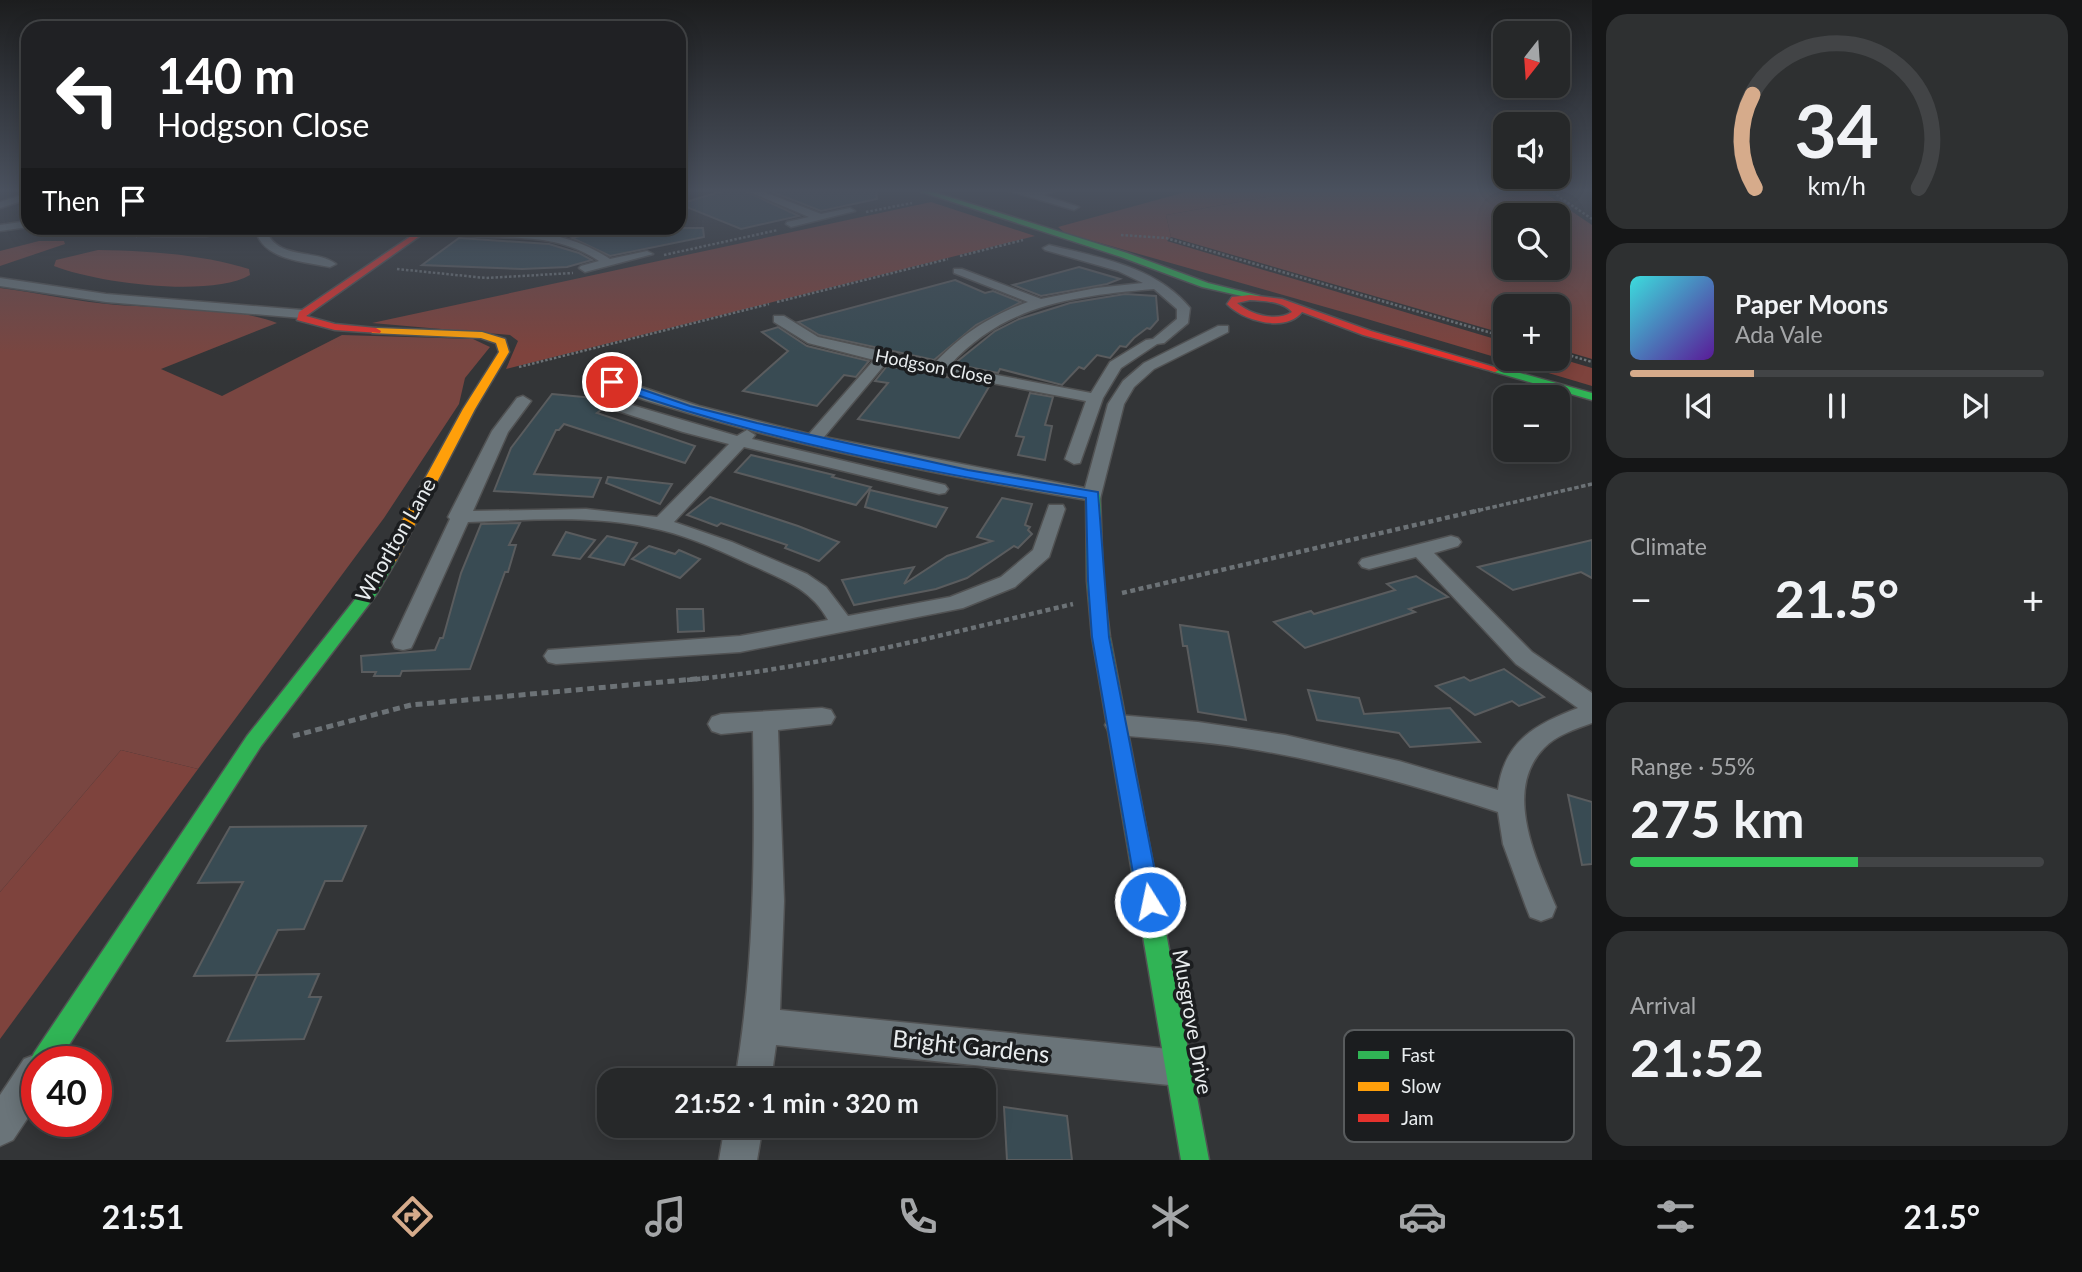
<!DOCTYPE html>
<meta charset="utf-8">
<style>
:root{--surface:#262829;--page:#2e3031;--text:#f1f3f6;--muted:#a4a6a8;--line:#424446;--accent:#d6ab8b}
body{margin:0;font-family:Lato,sans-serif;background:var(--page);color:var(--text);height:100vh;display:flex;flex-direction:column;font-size:26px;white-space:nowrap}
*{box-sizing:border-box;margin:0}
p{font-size:23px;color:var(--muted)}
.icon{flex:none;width:38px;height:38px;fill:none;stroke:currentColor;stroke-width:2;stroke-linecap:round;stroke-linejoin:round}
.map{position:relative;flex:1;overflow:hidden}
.details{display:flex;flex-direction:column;gap:14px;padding:14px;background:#151617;width:490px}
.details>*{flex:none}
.hud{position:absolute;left:21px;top:21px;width:665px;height:214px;border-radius:21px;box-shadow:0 4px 18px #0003,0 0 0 2px var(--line);background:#202124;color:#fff;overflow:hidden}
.needle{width:46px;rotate:197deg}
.tools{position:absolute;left:1493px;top:21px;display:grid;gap:14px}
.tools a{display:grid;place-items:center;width:77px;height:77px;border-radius:14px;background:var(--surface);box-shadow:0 4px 18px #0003,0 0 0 2px var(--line);font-size:35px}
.speed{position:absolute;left:21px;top:1046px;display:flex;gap:14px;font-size:35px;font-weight:700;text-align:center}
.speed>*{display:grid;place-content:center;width:91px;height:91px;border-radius:50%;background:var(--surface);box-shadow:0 4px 18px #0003,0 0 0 2px var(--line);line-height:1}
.speed .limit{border:10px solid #d22;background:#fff;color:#111}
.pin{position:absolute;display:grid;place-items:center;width:60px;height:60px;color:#fff;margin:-30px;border:4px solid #fff;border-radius:50%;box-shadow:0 2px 7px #0007}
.me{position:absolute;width:77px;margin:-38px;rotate:350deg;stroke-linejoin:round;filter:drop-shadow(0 0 5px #0008)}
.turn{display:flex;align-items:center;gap:24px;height:147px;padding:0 21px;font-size:32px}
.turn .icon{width:91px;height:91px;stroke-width:2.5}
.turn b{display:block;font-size:49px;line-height:60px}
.then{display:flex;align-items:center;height:66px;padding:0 21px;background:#0003;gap:14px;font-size:26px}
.big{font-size:52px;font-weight:700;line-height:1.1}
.details .tile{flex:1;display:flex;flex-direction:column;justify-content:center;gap:10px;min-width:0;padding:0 24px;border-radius:21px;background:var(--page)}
.details .dial{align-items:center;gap:0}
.dial svg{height:182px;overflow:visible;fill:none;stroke:var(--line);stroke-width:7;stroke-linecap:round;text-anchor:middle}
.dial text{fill:var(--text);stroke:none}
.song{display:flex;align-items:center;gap:21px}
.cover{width:84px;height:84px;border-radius:10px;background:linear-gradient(135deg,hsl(180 70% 55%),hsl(270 70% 35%))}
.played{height:7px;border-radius:4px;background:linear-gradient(90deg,var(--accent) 30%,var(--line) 30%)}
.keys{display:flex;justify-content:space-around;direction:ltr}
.heat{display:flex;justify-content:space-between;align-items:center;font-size:38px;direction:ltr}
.charge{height:10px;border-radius:5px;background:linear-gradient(90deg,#34c759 55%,var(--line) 0)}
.trip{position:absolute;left:597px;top:1068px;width:399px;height:70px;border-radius:21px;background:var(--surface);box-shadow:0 4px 18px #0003,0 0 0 2px var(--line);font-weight:700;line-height:70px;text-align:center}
.tab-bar{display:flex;height:112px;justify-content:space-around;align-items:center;background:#0f1010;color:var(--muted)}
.tab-bar .icon{width:49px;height:49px}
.tab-bar .active{color:var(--accent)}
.tab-bar b{font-size:32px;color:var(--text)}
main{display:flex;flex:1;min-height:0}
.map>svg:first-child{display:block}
.green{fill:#794641;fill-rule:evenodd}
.forest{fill:#7e433d}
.building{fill:#394b53;stroke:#5a5c5e;stroke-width:2}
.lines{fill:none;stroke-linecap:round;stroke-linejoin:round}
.street-casing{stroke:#515253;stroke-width:3}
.fast-casing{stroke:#515253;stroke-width:3}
.slow-casing{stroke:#515253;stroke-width:3}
.jam-casing{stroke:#515253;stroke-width:3}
.path-far3{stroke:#6c7276;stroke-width:2.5;stroke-dasharray:2.5 2;stroke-linecap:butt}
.path-far2{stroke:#6c7276;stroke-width:3.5;stroke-dasharray:4.5 2.5;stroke-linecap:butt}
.path-far1{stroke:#6c7276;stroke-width:4.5;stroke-dasharray:5 3.5;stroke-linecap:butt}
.path{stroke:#6c7276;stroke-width:5;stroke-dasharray:7 4.5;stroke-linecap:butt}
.street{fill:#6a7479;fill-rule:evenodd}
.fast{fill:#30b455;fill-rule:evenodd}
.slow{fill:#ff9f0a;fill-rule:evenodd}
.jam{fill:#e5322d;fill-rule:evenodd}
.route{fill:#1a73e8;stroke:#114b97;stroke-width:2}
.labels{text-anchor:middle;stroke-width:7;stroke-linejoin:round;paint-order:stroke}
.far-street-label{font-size:18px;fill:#e8ecee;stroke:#1b1d1f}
.street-label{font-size:21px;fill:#e8ecee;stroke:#1b1d1f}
.near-street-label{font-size:24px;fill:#e8ecee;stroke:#1b1d1f}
.key{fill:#1b1d1f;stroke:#585b5d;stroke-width:2}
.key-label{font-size:19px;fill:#e8ecee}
</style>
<main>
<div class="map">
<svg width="1592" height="1160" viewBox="0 0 1592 1160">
<rect width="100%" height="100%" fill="#333537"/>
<g class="green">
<path d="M1306,190H1545L1543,192L1592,225V359L1558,349V306H1505V334L1171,237L1166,215ZM1505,215H1558V268H1505Z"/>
<path d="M39,241H64L65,244L0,266V251Z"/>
<path d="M98,250C150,251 199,254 249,269L250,275C210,298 97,283 54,266L56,260Z"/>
<path d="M0,288C39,293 78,302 117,305C164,308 233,306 277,323L161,369L222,396L342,335L473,339L490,347L465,378L459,404L384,518L198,769L121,750L0,892Z"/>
</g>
<g class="forest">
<path d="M1193,190H1306L1166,215L1171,237L1167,241L1505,342V359L1558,358L1592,368V386L1357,316L1065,233L1058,227Z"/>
<path d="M931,202L1035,236L506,369L518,341L510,335L372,323Z"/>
<path d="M121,750L198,769L0,1039V892Z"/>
</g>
<g class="building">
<path d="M726,190H743L799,216L741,229L679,204Z"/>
<path d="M767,190H876L877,199L821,211Z"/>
<path d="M611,228H703L704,237L610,256L572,238Z"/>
<path d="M459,238L549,244L579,253L592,260L567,267L522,269L422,265Z"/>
<path d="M1079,267L1120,279L1107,284L1041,296L1013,285Z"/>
<path d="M955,280L985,293L993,291L1021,302L976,325L934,360L819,335L798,322Z"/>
<path d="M1125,294L1156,296L1158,320L1150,329L1147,328L1134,338L1126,347L1120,346L1110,358L1097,355L1084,369L1079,367L1062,385L1000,369L998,373L954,364L995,331L1019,319L1070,303Z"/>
<path d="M778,327L807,346L869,361L856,377L844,375L817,406L743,391L788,351L762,332Z"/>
<path d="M887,366L990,385L959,438L858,419L888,383L875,381Z"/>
<path d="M1030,393L1053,397L1045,425L1052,426L1045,460L1018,455L1024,437L1016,436Z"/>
<path d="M552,394L615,400L597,413L695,446L685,463L564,424L559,430H556L534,474L601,478L593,497L494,491L511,448Z"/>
<path d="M751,455L834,475L832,477L871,487L856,505L735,472Z"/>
<path d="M608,477L672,484L660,504L606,483Z"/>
<path d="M870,490L947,508L936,527L865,507Z"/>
<path d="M710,497L798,526L839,542L819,561L785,548L787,545L721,523L717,526L687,515Z"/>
<path d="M1002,498L1032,504L1025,525L1030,527L1028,530L1032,534L1018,548L1014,546L967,578L936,589L854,605L842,580L914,567L904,584L947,556L992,541L977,537Z"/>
<path d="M520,523L509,545H516L508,572H505L470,669L402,671L400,676H374L376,672H362L361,656L435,650L440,638H443L461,573L481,524Z"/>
<path d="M566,532L595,540L580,559L553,555Z"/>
<path d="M607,536L637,543L624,565L589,557Z"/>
<path d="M1592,540V578L1581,572L1513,590L1478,567Z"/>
<path d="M649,546L675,554L679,550L700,559L680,578L632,559Z"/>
<path d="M1416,576L1448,597L1409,609L1415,612L1305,648L1274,622L1311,611L1314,614L1395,590L1387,584Z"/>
<path d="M677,609H703L704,631L678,632Z"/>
<path d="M1180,625L1228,632L1246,720L1198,712L1187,646H1183Z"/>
<path d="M1504,669L1544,697L1519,706L1512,701L1475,715L1436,686L1464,677L1470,681Z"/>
<path d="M1308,690L1359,698L1364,714L1450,708L1480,742L1410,747L1399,733L1317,720Z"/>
<path d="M1568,795L1592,802V864L1582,865Z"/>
<path d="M366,826L342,881H325L304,929L278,930L256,975L194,976L243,882L198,883L230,827Z"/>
<path d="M319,974L309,997H321L304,1039L227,1041L257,975Z"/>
<path d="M1004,1107L1067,1116L1072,1160H1007Z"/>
</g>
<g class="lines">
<g class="street-casing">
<g id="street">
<path d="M745,190H759L821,214L850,208L855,211L791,227L786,224L787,222L809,217Z"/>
<path d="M1006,190H1057L1043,195L1079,207L1074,210Z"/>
<path d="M28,193V199L0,208V202Z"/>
<path d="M28,221V227L0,231V225Z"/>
<path d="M230,228H265C276,261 314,248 336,264L330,267C306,262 263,260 256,231L206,236H151L146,233L151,230Z"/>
<path d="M447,228C504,229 561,226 610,259L647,251L653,254L585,272L579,268L581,266L599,261C548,227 499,243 443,233V229Z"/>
<path d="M1049,245C1098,257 1157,267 1190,308L1188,323L1164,343L1157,344L1121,368L1103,398L1080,463L1074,464L1065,459L1086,401L886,363L824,437L1085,488L1108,404L1123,381L1144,363L1218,326H1228V332L1154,369L1134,387L1124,404L1100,499L1093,501C950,477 806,449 668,407C652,402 615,393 604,382L607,379H617L699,406L809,434L874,360L808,343L774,322V316H784L818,337L935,363C962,334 990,316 1028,302L954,273V269H962L1041,299L1096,288L1143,283L1118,271L1045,250L1043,248ZM1154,289L1177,309V319L1153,339L1146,340L1110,362L1091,393L949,366C1005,304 1075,296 1154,289Z"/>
<path d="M0,278L106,294L302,310L309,314L302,318L106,302L0,286Z"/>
<path d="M523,396L531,401L508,432L473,511L586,509L657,517L729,444L683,432L612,409L610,406L618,401L737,436L747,430L755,435L752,439L945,485L948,489L945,493L939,494L744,447L674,522L732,542L807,574L826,587L848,616L950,597L1001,577L1033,550L1049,505H1063L1065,509L1049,557L1015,587L963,608L740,652L556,664L548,662L544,656L548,650L740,636L828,620C812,590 785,580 756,567C725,553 694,538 661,530C598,514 532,520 468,522L414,642L411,648L403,650L395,648L392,642L450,519L448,517L492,431L517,398Z"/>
<path d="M1451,536L1458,538L1461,542L1458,546L1434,553L1532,652L1592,693V723C1576,729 1556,735 1544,748C1502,791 1537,861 1556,907L1552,917L1541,921L1530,917L1526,907L1503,844L1498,812C1415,785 1331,762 1245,748C1203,741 1161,739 1118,735L1109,732L1105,725L1109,718L1118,715L1198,722L1285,735L1399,761L1498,790C1504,741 1536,724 1578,708L1516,664L1416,557L1369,569L1362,567L1359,563L1362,559Z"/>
<path d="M822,708L831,710L835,717L831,724L778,730L784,901L780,1010L1179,1050L1192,1055L1197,1068L1192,1081L1179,1086L776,1045L771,1080H735C755,964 755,848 753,731L721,734L712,731L708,724L712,717L721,714Z"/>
<path d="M37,1054L51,1062H37V1104L13,1140L0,1146V1095L24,1059Z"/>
<path d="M725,1125H763L757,1160H719Z"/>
</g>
</g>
<g class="fast-casing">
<g id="fast">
<path d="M916,190H927L1127,253L1208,283L1260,296L1255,299L1202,287L1121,257Z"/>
<path d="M1495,366L1592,393V400L1491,371L1489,369Z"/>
<path d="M1093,491L1100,495L1103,581L1110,637L1209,1160H1181L1092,637L1087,581L1086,495Z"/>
<path d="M388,556L396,561L376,595L261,746L58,1062H37V1073L34,1071L30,1062L34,1053L247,736L364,588L383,558Z"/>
</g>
</g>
<g class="slow-casing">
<path id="slow" d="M376,328L482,332L505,339L509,352L475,409L396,561L388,566L380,561L463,409L499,352L496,343L481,338L372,333L371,331Z"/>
</g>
<g class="jam-casing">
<g id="jam">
<path d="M423,228H431L306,316L335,324L376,328L381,331L380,333L335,330L297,320L299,312Z"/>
<path d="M1250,295L1282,299L1371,331L1501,369L1495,372L1363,335L1302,312C1286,333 1243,321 1227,304L1232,297ZM1250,300C1263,301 1283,301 1292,312C1276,322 1251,315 1237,303Z"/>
</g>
</g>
<g class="path-far3">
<path d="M1549,190L1592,219"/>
<path d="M866,212L912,203"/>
<path d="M37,231L137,236"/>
<path d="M1121,235L1166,238L1505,337"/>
<path d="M664,255L778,230"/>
<path d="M960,256L1023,240"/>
<path d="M397,269L486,278L573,273"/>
<path d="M777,302L948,259"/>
<path d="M1558,352L1592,362"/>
<path d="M519,367L769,304"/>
</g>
<path class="path-far2" d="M1472,512L1592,484"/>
<g class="path-far1">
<path d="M1122,593L1480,510"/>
<path d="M687,680C818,668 945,634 1073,604"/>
</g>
<path class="path" d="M293,736L411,705L706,678"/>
<use href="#street" class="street"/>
<use href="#fast" class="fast"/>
<use href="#slow" class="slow"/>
<use href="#jam" class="jam"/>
</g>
<linearGradient id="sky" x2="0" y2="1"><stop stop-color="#1c1d1e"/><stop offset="0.54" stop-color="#4a515e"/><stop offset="1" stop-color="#4a515e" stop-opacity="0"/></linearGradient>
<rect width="1592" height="353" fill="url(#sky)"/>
<path class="route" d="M612,379L690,406L757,423L968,470L1098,492L1109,637L1161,902L1158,910L1150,913L1142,910L1138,902L1092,637L1088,581L1086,498C925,472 762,440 608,385V380Z"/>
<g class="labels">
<g class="far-street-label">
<text transform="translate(934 367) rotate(11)" y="6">Hodgson Close</text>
</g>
<g class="street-label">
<text transform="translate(396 540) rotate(-60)" y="7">Whorlton Lane</text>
<text transform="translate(1192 1022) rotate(80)" y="7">Musgrove Drive</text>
</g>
<g class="near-street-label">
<text transform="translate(971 1047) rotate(6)" y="8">Bright Gardens</text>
</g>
</g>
<rect x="1344" y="1030" width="230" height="112" rx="10" class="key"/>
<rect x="1358" y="1051" width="31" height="8" fill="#30b455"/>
<rect x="1358" y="1082" width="31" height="9" fill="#ff9f0a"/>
<rect x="1358" y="1114" width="31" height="8" fill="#e5322d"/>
<g class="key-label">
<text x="1401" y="1062">Fast</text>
<text x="1401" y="1093">Slow</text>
<text x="1401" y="1125">Jam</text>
</g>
</svg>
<div class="tools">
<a><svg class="needle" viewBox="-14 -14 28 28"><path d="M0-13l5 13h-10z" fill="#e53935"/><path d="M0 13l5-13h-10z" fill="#a4a6a8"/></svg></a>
<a><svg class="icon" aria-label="sound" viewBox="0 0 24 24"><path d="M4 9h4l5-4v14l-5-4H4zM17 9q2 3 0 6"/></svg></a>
<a><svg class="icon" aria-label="search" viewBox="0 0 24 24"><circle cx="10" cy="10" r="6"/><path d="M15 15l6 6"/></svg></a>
<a>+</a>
<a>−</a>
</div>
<div class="speed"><div class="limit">40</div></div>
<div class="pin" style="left:612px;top:382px;background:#d93025"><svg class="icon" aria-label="arrive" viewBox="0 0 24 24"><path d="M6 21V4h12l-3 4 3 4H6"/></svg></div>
<svg class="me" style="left:1150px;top:902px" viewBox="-20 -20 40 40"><circle r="17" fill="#1a73e8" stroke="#fff" stroke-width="3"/><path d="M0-11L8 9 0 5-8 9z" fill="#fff"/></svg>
<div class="trip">21:52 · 1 min · 320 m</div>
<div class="hud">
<div class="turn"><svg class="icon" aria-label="left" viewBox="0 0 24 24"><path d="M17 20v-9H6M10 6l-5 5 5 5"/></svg><div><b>140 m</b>Hodgson Close</div></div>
<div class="then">Then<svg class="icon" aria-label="arrive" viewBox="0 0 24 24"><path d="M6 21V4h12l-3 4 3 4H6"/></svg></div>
</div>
</div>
<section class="details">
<div class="tile dial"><svg viewBox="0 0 100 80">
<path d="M14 69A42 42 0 1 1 86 69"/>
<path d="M14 69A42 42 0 0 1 13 28" stroke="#d6ab8b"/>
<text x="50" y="56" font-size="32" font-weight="700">34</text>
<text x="50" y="72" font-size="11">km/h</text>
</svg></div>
<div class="tile">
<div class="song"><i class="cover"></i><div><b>Paper Moons</b><p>Ada Vale</p></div></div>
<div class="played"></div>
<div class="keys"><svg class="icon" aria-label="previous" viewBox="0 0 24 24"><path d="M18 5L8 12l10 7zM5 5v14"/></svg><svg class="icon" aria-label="pause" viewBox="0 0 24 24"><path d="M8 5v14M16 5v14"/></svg><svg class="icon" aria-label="next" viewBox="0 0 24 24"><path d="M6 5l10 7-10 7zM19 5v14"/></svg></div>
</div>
<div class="tile"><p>Climate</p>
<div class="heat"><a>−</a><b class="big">21.5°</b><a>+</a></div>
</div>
<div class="tile"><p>Range · 55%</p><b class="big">275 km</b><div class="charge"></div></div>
<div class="tile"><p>Arrival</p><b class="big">21:52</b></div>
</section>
</main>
<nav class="tab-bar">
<b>21:51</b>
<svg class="icon active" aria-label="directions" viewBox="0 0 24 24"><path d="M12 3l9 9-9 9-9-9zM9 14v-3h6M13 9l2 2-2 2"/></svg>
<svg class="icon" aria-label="music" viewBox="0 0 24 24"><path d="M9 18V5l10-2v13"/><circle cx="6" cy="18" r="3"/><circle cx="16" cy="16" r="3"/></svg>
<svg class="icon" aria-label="phone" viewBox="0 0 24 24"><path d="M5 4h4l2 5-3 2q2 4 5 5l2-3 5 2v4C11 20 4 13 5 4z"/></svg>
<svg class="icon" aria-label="climate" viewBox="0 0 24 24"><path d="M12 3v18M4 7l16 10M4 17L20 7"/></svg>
<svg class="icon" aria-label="car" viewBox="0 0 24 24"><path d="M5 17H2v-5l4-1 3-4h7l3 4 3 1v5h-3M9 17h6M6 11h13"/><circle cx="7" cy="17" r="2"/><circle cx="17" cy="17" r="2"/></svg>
<svg class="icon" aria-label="filters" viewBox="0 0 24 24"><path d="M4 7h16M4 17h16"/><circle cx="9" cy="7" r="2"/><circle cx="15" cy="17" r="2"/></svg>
<b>21.5°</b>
</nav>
